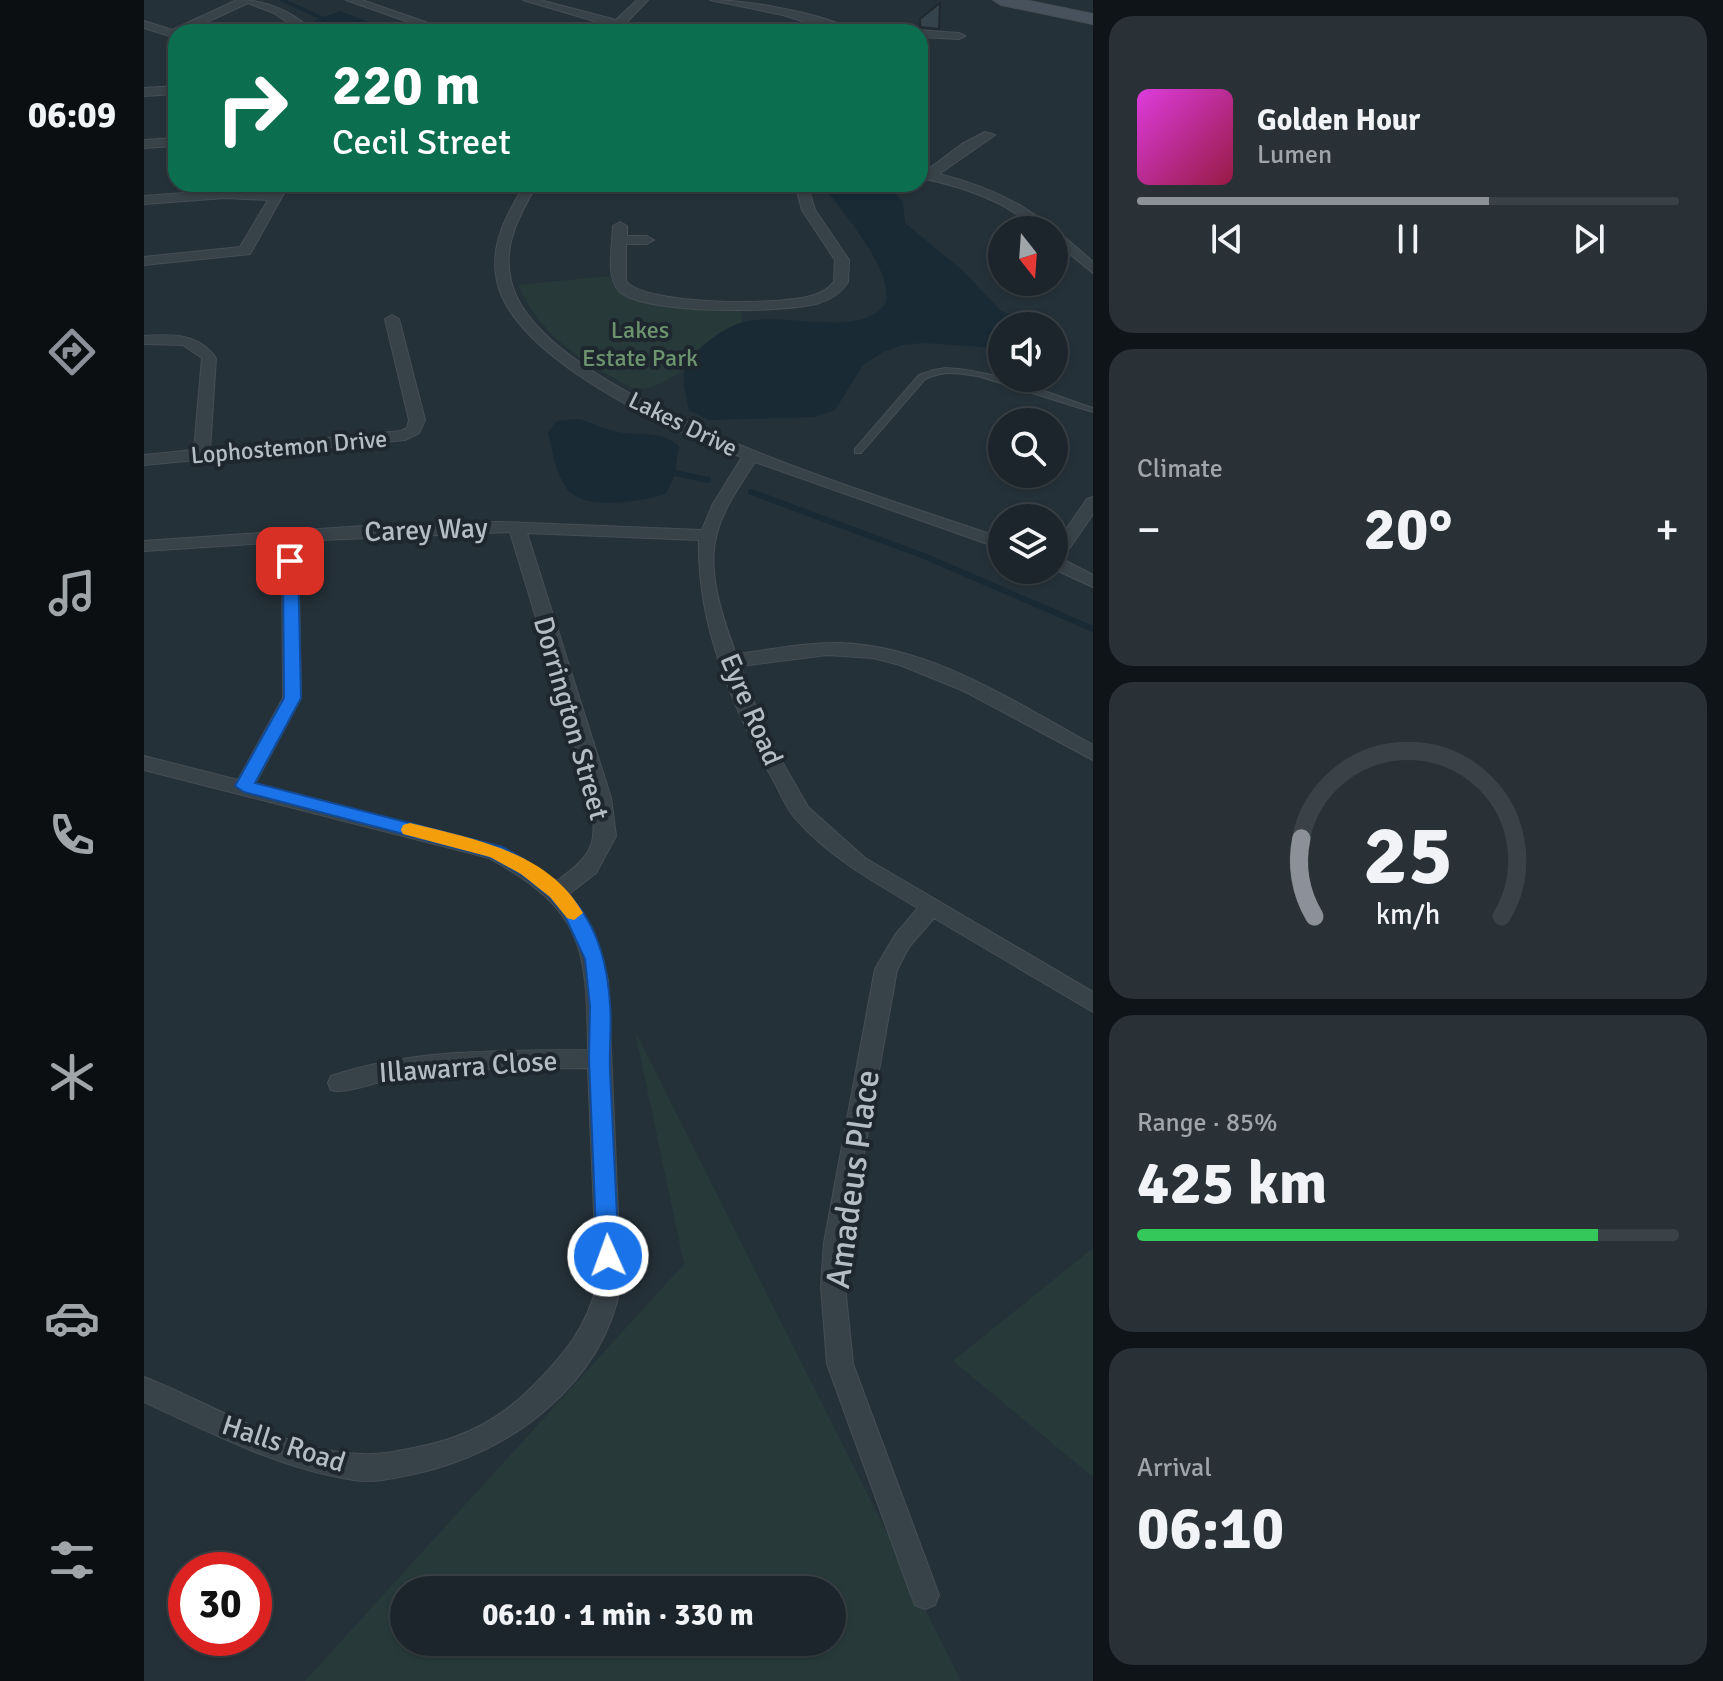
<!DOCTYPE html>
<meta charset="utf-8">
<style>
:root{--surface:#1c252b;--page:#293137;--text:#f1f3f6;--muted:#a0a5a9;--line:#3a4247;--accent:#8c9099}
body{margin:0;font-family:Signika,sans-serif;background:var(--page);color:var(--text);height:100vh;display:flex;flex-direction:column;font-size:30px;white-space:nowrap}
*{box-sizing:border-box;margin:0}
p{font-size:26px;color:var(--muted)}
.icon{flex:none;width:44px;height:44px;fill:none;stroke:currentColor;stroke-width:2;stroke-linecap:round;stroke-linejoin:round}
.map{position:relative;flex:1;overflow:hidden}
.sheet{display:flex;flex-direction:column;gap:16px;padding:16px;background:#0f1418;width:630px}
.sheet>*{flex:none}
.hud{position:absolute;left:24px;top:24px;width:760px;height:168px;border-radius:24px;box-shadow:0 2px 6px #0004,0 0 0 2px var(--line);background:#0b6e4f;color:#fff;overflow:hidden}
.needle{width:52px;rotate:163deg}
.controls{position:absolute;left:844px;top:216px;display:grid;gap:16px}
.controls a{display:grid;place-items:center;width:80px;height:80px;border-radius:50%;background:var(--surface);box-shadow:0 2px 6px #0004,0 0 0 2px var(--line);font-size:40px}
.speed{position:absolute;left:24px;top:1552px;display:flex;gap:16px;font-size:40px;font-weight:700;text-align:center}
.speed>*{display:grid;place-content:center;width:104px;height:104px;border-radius:50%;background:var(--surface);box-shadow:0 2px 6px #0004,0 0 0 2px var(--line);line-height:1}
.speed .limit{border:12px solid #d22;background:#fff;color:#111}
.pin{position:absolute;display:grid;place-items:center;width:68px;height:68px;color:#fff;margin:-34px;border-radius:16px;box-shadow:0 4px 12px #0006}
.me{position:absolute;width:88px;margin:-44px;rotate:358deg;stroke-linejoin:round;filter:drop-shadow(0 0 6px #0008)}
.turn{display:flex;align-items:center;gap:28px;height:168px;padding:0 32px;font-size:36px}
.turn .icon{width:104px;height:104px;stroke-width:2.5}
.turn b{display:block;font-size:56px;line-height:68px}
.big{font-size:60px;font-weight:700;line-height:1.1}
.sheet .widget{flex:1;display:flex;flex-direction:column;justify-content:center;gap:12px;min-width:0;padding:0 28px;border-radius:24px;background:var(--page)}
.sheet .dial{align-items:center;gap:0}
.dial svg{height:208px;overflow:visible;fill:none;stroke:var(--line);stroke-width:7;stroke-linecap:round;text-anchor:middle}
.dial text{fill:var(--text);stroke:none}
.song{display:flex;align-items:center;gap:24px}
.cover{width:96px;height:96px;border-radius:12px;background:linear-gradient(135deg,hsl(300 70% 55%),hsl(340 70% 35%))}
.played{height:8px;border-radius:4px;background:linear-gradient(90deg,var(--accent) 65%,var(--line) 65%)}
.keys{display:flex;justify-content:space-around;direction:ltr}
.heat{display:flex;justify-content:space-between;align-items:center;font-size:44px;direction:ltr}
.charge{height:12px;border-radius:6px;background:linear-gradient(90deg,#34c759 85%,var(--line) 0)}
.trip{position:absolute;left:246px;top:1576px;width:456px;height:80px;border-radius:40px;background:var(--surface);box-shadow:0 2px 6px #0004,0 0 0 2px var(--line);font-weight:700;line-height:80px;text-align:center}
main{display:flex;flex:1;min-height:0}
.menu{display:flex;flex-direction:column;width:144px;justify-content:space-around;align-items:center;background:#0b0f11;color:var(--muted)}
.menu .icon{width:56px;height:56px}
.menu .current{color:var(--accent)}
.menu b{font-size:36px;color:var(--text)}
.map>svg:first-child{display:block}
.green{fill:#273a39;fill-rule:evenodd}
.water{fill:#192a35}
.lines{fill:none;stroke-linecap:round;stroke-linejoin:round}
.stream-far1{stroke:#192a35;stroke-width:4}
.stream{stroke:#192a35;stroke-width:6}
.building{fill:#35434c;stroke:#202930;stroke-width:2}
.lane-casing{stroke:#454e55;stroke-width:2}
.street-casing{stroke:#454e55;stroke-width:2}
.secondary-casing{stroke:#454e55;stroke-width:2}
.lane{fill:#384249;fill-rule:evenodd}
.street{fill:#384249;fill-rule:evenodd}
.secondary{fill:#47525c;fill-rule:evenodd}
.route{fill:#1a73e8;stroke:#114b97;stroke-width:2}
.slow{fill:#f59e0b}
.labels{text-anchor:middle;stroke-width:8;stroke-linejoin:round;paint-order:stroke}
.far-park-label{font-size:24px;fill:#6d936f;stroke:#1e272e}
.far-street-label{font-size:24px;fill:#b4bdc5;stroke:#1e272e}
.street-label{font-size:28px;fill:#b4bdc5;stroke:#1e272e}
.near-street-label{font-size:34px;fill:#b4bdc5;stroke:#1e272e}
</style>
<main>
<nav class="menu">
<b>06:09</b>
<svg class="icon current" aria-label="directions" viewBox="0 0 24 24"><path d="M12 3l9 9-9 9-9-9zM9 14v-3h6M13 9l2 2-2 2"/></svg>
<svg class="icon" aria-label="music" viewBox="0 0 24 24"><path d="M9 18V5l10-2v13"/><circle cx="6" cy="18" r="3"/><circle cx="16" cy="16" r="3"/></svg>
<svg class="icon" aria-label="phone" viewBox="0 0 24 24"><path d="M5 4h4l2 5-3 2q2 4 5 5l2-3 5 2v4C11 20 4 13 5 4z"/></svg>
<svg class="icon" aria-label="climate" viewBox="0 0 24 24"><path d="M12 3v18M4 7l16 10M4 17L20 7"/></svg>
<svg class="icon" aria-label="car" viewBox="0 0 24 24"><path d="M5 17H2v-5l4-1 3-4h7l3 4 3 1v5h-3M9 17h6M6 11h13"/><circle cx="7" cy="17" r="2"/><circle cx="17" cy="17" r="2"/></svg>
<svg class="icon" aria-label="filters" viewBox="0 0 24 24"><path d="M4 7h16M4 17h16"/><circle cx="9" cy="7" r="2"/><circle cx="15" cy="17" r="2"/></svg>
</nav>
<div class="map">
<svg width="949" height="1681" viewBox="0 0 949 1681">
<rect width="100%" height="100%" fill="#253139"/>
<g class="green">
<path d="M466,276C473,316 566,306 597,306L598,322C573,342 529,387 496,389C487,389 476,381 468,377C425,353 395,330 374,285Z"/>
<path d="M491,1031L817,1681H161L540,1264ZM260,1590H688V1642H260Z"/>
<path d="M949,1248V1477L809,1361Z"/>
</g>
<g class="water">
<path d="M196,11L251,32H187L170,21Z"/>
<path d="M678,184C705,184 741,177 759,202L761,223L818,270L856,310L885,324L858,326V346L853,348L779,343L759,345L739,352L719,365L691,410L671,417L565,420L545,410C538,376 533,368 561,344C573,334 588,324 604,321C646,313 715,338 741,304C752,271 696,210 678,184Z"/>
<path d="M435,419C446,422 455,427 466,430C491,438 514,428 535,446L531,474L522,494C496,501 437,513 421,486C411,471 408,450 404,432L413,421Z"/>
</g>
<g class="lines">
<path class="stream-far1" d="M138,0L178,18"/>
<g class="stream">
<path d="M531,473L564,480"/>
<path d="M607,492L780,556L949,629"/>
</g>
</g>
<path class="building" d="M796,3L795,29L776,27V19Z"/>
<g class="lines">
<g class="lane-casing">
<path id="lane" d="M802,368C853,371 901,392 949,408V412L834,376C813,373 801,370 781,379L717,453H711V449L775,375L790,370Z"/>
</g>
<g class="street-casing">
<g id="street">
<path d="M93,0C123,0 148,11 170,32H157L130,13L104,3L41,32H32V38L0,28V21L28,30Z"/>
<path d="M202,0H218L310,32H293Z"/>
<path d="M379,0H396L472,20L493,0H504L473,32H461L467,26Z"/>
<path d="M566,0C600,0 683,13 711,32H693L639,15Z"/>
<path d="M757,29L815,33L821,36L815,39L776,37V32H751Z"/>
<path d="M32,86V94L0,96V88Z"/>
<path d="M841,132L851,135L795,174C864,191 898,216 949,262V273L910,241V230C890,230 873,212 854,203C829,191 803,183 776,178V170L782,171L818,144Z"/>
<path d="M32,138V146L0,148V140Z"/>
<path d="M133,184H145L106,254L0,265V257L96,247L124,200L81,198L0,204V196L81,190L128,192Z"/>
<path d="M381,184H393C376,214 358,245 367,281C394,399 751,500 858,538V549L611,462C597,484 580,507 573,533C562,572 579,619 592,654C627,650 661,642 696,643C788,646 870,702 949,745V760L820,691L756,665L729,658L683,655L597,666L620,730L664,807L721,858L949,992V1012L790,918L765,947L753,970L704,1243L701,1286L709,1364L795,1595L791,1605L781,1609L771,1605L767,1595L683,1364L677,1286L680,1243L731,969L751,935L774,908C730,882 685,857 651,818C641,807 635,789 627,776C587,704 553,623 555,540L383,533L467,798L472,836L452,873L425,894L450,932L464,980L477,1284C459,1384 366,1454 270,1474C251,1478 230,1483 210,1480C136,1469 67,1433 0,1402V1377C69,1404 141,1452 218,1454C238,1455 259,1450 279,1446C322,1437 358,1418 389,1386C419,1356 444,1326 453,1284L444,1068C382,1069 320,1066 259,1076C240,1079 202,1095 187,1090L184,1083L187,1076C271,1048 356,1051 444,1050C443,948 440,910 345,858L0,770V756L94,780L139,698L138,542L0,551V541L220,526L355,522L558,530L569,504L598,457C530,433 369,358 353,281C345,245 363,214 381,184ZM366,532L447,798C453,845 451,853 413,881L358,847L111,784L157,698L154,541Z"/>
<path d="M651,184H663L671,210L705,260L704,282C697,293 688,299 675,303C643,313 498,315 475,291C461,277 469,244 469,226L476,222L483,226V236H503L510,240L503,244H482V281C501,306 640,306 670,295C678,293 685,288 690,282L691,260L658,210Z"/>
<path d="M248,315L255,319L281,420L275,433L261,440L0,465V455L50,450L58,358L39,345L0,344V336C28,334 54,333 72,358L66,449L257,431L263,428L265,420L241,319Z"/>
<path d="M949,497V514L918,559L949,575V587L910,569V547L943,499Z"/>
</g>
</g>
<g class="secondary-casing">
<path id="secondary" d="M849,0H881L949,14V24L857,5Z"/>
</g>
<use href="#lane" class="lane"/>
<use href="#street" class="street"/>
<use href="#secondary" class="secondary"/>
</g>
<path class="route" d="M146,557L154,561L157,698L111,783L358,847C428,884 461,922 466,1004C468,1027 465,1049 466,1072C469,1133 472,1195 475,1256L472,1263L464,1266L456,1263L453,1256L445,1059L446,1006L441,959L420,914L406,897L377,874L346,857L100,792L91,786L140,698L139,561Z"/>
<path class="slow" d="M266,823C329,839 404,851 439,913L430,920L423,918L406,897L377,874L346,857L259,834L257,830L259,825Z"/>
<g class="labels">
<g class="far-park-label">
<text x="496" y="338">Lakes<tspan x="496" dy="28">Estate Park</tspan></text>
</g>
<g class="far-street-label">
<text transform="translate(539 424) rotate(26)" y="8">Lakes Drive</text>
<text transform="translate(145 447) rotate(-5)" y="8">Lophostemon Drive</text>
</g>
<g class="street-label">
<text transform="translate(282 529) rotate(-2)" y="10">Carey Way</text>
<text transform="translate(608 709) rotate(67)" y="10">Eyre Road</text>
<text transform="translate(428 718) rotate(74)" y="10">Dorrington Street</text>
<text transform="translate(324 1066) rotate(-4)" y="10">Illawarra Close</text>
<text transform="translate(140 1443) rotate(18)" y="10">Halls Road</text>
</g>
<g class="near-street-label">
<text transform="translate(708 1179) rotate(-82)" y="12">Amadeus Place</text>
</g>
</g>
</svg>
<div class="controls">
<a><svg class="needle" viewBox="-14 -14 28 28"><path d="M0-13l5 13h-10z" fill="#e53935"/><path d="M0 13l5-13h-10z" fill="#a0a5a9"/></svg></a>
<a><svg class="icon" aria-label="sound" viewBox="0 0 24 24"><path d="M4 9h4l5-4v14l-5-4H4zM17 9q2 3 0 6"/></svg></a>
<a><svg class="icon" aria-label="search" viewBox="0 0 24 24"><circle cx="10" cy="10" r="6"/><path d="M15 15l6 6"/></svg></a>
<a><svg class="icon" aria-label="layers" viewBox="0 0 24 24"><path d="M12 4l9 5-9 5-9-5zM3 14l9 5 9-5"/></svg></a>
</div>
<div class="speed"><div class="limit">30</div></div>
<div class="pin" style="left:146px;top:561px;background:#d93025"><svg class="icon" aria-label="arrive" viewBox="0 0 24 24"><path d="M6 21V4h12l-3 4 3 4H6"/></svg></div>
<svg class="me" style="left:464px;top:1256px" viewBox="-20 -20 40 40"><circle r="17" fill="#1a73e8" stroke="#fff" stroke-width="3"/><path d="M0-11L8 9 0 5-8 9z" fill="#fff"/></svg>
<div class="trip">06:10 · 1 min · 330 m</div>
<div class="hud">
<div class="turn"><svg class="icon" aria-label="right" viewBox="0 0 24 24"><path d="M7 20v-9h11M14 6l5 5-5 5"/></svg><div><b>220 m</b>Cecil Street</div></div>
</div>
</div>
<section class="sheet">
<div class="widget">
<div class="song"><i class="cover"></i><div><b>Golden Hour</b><p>Lumen</p></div></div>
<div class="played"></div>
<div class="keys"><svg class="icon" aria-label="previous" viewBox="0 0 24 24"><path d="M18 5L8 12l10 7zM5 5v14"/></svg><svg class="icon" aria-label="pause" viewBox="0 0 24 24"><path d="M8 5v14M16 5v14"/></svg><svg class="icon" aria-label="next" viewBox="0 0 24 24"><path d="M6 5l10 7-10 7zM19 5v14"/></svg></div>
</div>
<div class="widget"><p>Climate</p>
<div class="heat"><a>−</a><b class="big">20°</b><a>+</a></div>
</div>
<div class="widget dial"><svg viewBox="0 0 100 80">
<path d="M14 69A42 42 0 1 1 86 69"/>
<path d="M14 69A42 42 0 0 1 9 39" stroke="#8c9099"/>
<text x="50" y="56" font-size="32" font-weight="700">25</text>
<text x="50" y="72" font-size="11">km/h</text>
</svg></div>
<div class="widget"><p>Range · 85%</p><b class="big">425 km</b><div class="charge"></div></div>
<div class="widget"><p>Arrival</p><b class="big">06:10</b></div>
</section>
</main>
